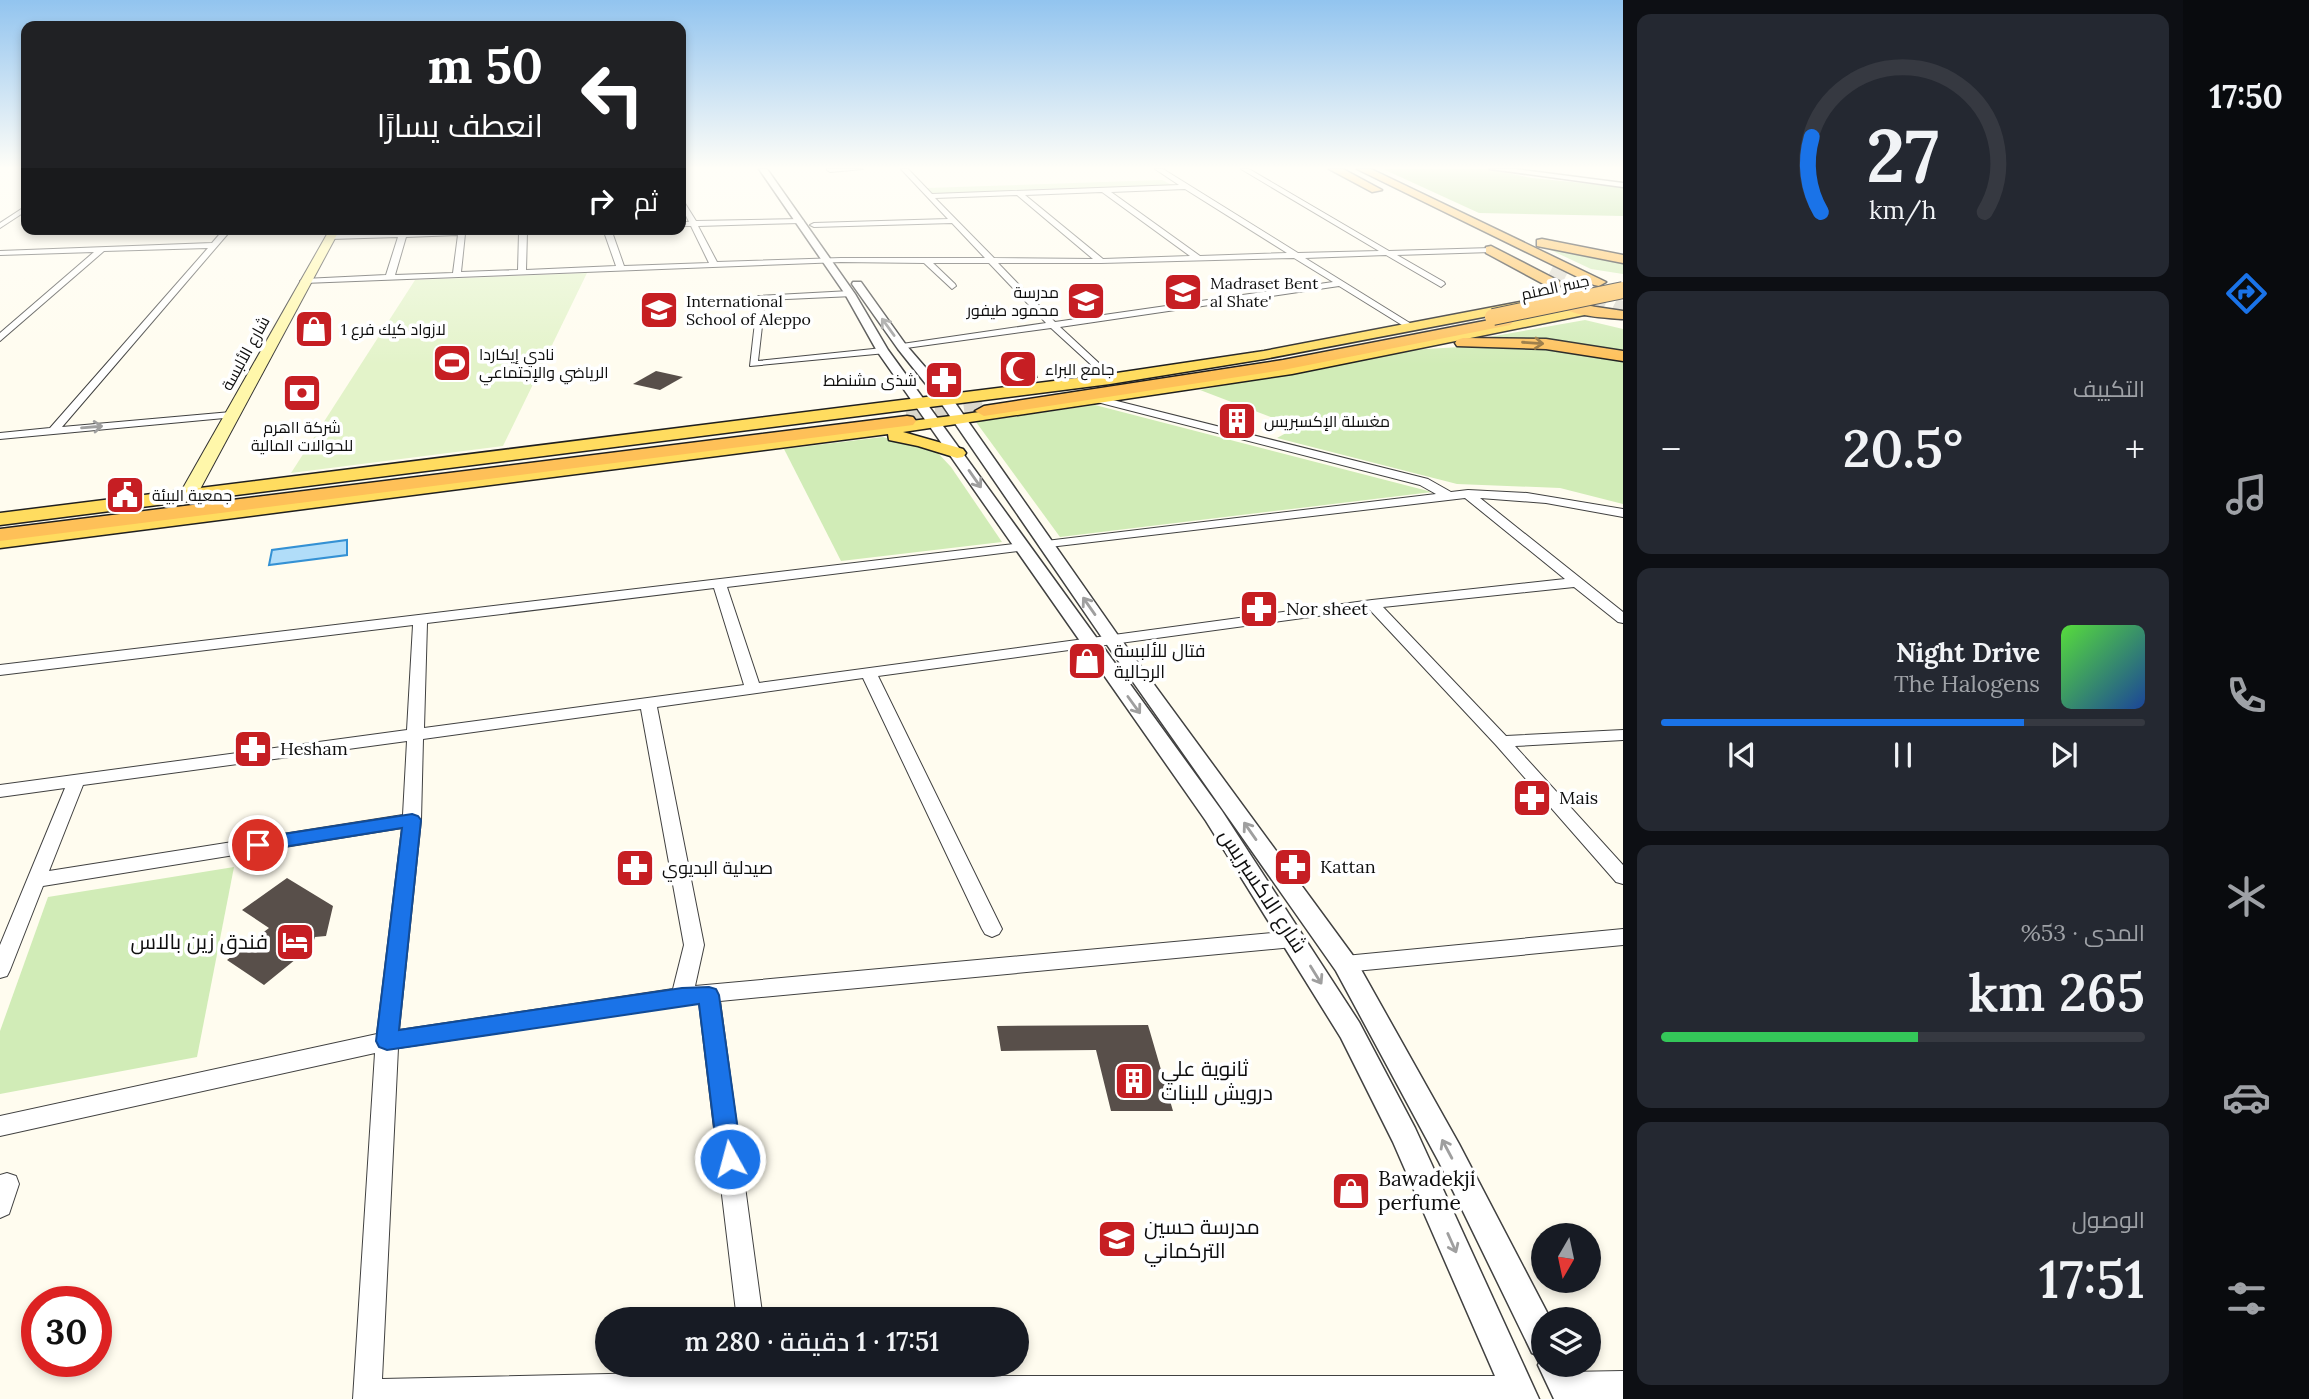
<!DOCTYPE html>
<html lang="ar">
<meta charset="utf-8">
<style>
:root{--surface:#171b24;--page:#242831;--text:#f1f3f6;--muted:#9ea1a6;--line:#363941;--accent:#1a73e8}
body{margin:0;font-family:Lora,Cairo,serif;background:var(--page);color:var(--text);direction:rtl;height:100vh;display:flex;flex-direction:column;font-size:26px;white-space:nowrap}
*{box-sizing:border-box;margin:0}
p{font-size:23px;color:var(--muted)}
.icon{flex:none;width:38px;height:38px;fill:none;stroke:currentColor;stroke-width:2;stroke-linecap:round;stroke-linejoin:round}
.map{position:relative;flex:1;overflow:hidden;direction:ltr}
.panel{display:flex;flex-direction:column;gap:14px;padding:14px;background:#0d0f14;width:560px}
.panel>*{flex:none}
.banner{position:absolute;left:21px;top:21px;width:665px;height:214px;border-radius:14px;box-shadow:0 4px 10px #0003;direction:rtl;background:#202124;color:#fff;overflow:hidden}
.needle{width:46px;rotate:189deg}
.tools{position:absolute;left:1531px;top:1223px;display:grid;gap:14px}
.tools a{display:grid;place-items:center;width:70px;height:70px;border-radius:50%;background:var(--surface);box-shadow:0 4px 10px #0003;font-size:35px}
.speed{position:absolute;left:21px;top:1286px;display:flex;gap:14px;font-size:35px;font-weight:700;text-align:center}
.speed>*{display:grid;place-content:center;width:91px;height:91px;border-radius:50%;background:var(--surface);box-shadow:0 4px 10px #0003;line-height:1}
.speed .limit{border:10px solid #d22;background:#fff;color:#111}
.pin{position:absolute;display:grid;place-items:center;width:60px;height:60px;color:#fff;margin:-30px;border:4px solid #fff;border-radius:50%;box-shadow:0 2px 7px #0007}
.me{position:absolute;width:77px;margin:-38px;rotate:353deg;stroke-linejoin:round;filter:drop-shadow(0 0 5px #0008)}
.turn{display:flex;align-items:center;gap:24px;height:147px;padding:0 28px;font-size:32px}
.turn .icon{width:91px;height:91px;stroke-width:2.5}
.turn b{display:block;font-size:49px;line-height:60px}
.then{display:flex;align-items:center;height:66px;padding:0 28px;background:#0003;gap:14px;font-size:26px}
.big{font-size:52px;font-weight:600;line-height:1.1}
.panel .tile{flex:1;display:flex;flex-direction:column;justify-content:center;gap:10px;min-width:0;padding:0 24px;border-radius:14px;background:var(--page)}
.panel .dial{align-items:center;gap:0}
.dial svg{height:182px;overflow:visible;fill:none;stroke:var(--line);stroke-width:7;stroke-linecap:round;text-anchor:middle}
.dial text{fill:var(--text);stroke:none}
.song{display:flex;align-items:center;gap:21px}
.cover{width:84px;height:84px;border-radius:10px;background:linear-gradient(135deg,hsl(110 70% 55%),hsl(220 70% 35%))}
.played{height:7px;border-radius:4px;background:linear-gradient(90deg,var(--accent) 75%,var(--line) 75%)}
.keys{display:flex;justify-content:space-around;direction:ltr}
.heat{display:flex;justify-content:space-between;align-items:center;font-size:38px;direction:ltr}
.charge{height:10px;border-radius:5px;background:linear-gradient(90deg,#34c759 53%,var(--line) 0)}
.trip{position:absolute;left:595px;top:1307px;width:434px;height:70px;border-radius:35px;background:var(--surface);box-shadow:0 4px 10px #0003;font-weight:600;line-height:70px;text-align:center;direction:rtl}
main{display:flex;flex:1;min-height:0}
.tab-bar{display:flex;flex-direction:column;width:126px;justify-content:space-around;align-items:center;background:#090b0e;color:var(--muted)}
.tab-bar .icon{width:49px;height:49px}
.tab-bar .on{color:var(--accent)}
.tab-bar b{font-size:32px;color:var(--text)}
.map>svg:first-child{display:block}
.green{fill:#d1ecb7}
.forest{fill:#b4de95}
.pitch{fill:#e3f3c9}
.water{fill:#b1ddf9;stroke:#3491d4;stroke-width:2}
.building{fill:#584f4a}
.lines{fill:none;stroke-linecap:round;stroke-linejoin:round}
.trunk-tunnel-far1{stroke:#dbd8cd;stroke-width:16;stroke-dasharray:16 8;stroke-linecap:butt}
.trunk-tunnel{stroke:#dbd8cd;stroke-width:19;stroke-dasharray:19 10;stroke-linecap:butt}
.minor-casing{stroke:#414141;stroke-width:2}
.tertiary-casing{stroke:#414141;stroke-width:3}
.secondary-casing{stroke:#303030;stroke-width:2}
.primary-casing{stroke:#1f1f1f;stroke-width:3}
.trunk-casing{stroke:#1f1f1f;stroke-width:3}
.minor{fill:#fff;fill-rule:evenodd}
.tertiary{fill:#fff;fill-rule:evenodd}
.secondary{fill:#fff7aa;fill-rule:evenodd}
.primary{fill:#ffdc5f;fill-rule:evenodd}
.trunk{fill:#fec058;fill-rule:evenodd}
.trunk-bridge-casing{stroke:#1f1f1f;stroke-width:18;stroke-linecap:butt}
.trunk-bridge{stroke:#fec058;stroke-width:16}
.oneway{stroke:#9f9f9f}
.oneway2{stroke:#927037}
.route{fill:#1a73e8;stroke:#114b97;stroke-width:2}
.labels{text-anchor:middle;stroke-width:7;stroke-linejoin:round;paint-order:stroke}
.far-poi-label{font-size:16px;fill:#0e0e0e;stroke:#fff;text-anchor:start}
.far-street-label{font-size:16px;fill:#0e0e0e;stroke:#fff}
.poi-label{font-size:18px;fill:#0e0e0e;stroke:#fff;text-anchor:start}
.near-street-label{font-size:21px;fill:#0e0e0e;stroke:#fff}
.near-poi-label{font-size:21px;fill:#0e0e0e;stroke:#fff;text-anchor:start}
</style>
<main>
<nav class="tab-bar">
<b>17:50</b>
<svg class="icon on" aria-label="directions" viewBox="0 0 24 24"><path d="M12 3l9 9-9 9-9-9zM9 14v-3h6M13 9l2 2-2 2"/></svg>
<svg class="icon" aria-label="music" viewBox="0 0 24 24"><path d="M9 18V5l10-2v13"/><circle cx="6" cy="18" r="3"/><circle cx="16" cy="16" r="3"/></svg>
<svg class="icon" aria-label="phone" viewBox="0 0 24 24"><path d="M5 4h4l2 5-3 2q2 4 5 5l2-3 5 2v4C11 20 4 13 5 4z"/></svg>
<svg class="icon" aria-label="climate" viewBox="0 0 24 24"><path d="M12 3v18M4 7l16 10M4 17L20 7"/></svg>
<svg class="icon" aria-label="car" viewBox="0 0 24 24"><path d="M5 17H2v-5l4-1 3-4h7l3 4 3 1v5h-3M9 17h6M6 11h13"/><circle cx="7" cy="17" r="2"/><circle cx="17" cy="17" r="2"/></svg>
<svg class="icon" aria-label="filters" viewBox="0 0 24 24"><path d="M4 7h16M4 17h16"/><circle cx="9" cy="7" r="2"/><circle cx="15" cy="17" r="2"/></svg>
</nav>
<section class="panel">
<div class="tile dial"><svg viewBox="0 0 100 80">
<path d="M14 69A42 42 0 1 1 86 69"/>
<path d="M14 69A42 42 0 0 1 10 36" stroke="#1a73e8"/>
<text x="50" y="56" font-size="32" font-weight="700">27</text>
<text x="50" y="72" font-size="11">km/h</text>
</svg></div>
<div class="tile"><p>التكييف</p>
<div class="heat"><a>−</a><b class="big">20.5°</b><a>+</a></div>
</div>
<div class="tile">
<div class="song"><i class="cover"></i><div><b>Night Drive</b><p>The Halogens</p></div></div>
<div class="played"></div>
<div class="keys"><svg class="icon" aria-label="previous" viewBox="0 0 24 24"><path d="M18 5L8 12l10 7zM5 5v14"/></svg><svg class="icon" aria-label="pause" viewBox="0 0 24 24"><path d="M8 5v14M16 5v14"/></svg><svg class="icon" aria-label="next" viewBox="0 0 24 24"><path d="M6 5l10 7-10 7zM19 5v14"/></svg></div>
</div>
<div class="tile"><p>المدى · 53%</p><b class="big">265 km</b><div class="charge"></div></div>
<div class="tile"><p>الوصول</p><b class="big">17:51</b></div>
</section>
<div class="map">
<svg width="1623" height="1399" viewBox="0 0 1623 1399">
<rect width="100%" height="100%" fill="#fffcef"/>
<g class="green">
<path d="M1162,180L1172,185L932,194L926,188Z"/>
<path d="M1540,245L1623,260V274L1591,269Z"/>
<path d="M1585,320L1623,329V353L1532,339L1489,337Z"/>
<path d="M1510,344L1623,360V504L1560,488L1457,484L1277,438L1297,427L1200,390L1410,350Z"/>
<path d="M1095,405L1432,492L1060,537L976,422Z"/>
<path d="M883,437L936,451L951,467L1002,542L841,561L784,449Z"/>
<path d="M234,867L197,1057L0,1094V1031L48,897Z"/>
</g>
<path class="forest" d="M1383,169H1486L1532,178L1623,187V216L1479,213Z"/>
<path class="pitch" d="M587,273L503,446L291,473L415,280Z"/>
<path class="water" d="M347,540V555L269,565L272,550Z"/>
<g class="building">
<path d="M999,361H1032L1038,378L1004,377Z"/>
<path d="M656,371L683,377L660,390L633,384Z"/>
<path d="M287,878L333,906L326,936L315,937L312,946L264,985L227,960L269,928L242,910Z"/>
<path d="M1148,1025L1173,1111H1111L1096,1050L1001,1051L997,1026Z"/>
</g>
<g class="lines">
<path class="trunk-tunnel-far1" d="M1550,272L1623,310"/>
<path class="trunk-tunnel" d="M907,421L984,411"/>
<g class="minor-casing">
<g id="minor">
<path d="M863,169L830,172L827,170V169Z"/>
<path d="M901,169H908L932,194L1179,185L1155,169H1163L1298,253L1379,251L1241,169H1249L1389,251L1491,248L1495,250L1491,252L1397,255L1444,282L1445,284L1441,287L1386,255L1305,258L1413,325V329L1410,330L1339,286L1060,327L1114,377L1115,379L1110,382L1051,328L899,349V345L902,344L1046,323L989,263H933L955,284L956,286L952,289L924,263L841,262L304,283L300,281L304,279L386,275L398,237L330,239L326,237L330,235L399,232L400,229H408L407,232L560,229L527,232L526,270L616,266L603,229H611L624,266L709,263L691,226H681V222H689L681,205V197L696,221L800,219L804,221L800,223L698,226L717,262L841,258H985L952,223L814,227L810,225L814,223L948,219ZM1185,189L1287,253L1200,256L1111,192ZM1102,192L1190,256L1103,259L1025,195ZM1017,195L1093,259L994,258L935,198ZM519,233L518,270L461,272L465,234ZM458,235L453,273L395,275L406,237ZM1294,258L1333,282L1055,322L998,263H1101Z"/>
<path d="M26,206V211L0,228V223Z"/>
<path d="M224,229H232L62,427L231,412L235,413V417L0,439V433L50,428L208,248L104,251L0,341V333L94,252L0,255V251L212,243Z"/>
<path d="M850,291L853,292V296L765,300L758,361L883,348L886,349V353L750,366L758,296Z"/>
<path d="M1097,396L1428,479L1451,492L1468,490L1527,493L1623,509V517L1546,503L1480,498L1623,612V623L1618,622L1574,587L1383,607L1506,736L1623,730V740L1515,746L1623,865V884L1616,882L1496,745L1369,609L878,676L1002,929L999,934L992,937L985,934L982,929L863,678L657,707L704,945L695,986L1293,931L1300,934L1303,939L1300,944L1293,947L720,1001L763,1320H737L699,1003L398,1048L382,1379L743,1371L742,1365H770V1371L930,1376H1518L1528,1380L1532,1390L1528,1399H353L375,1053L0,1136V1116L377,1034L402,828L43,886L10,970L7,976L0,978V945L65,788L0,797V785L407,730L413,625L0,675V665L1022,543L1027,544V550L727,587L759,683L1372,600L1565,579L1465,498L1041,548L1039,545L1046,541L1436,494L1420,485L1093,401V397ZM714,588L744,685L424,728L427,623ZM641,709L684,945L673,989L399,1030L421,820L423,739ZM407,741L403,815L49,871L83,785Z"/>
<path d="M1623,929V945L1345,972L1338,970L1335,964L1338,958L1345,956Z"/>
<path d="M7,1173L16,1176L19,1184L9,1214L0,1218V1175Z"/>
<path d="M1623,1371V1399H1564L1556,1396L1552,1386L1556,1376L1566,1372Z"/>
</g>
</g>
<g class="tertiary-casing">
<g id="tertiary">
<path d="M759,169H767L855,294L888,350L1222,811L1359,1022L1415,1128L1539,1399H1505L1393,1142L1341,1038L1206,821L877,351L845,294Z"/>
<path d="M1490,169H1515L1623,183V187Z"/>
<path d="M853,282H861L906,345L951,397L1117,634L1354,957L1459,1144L1551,1320H1544V1365H1573L1589,1399H1554L1538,1365L1542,1357L1532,1353L1439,1162L1336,971L1105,642L941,403L898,349L852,284Z"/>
</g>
</g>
<g class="secondary-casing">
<path id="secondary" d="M330,229H340L197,495L188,500L182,499L179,495Z"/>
</g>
<g class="primary-casing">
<g id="primary">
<path d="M1520,302L1525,303V309L1264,359L1110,384L0,525V513L1110,374L1264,351Z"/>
<path d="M1589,306L1594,307V313L1292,374L903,432L963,449L966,453L963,457L957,458L918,446L889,440L888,434L0,548V536L959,415L1292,364Z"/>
</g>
</g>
<g class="trunk-casing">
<g id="trunk">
<path d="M1329,169H1343L1382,190L1372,192Z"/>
<path d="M1357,169H1371L1606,282L1599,286L1594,285Z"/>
<path d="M1542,239L1623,255V263L1537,246V240Z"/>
<path d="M1491,246L1559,281L1561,284L1559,287H1549L1486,253V247Z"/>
<path d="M1547,287L1576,304L1623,311V319C1594,317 1559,316 1540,291Z"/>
<path d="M1505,317L1513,322L1510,325L1283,370L984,416L975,411L984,406L1283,360Z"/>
<path d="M1463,338L1546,339L1623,351V361L1546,349L1457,346L1455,343L1457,340Z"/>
<path d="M907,416L913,417L916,421L913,425L0,541V529Z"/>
</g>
</g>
<use href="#minor" class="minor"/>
<use href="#tertiary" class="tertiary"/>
<use href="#secondary" class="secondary"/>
<use href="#primary" class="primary"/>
<use href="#trunk" class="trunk"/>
<g class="trunk-bridge-casing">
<path id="trunk-bridge" d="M1493,317L1623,290"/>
</g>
<use href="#trunk-bridge" class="trunk-bridge"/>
</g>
<defs><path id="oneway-shaft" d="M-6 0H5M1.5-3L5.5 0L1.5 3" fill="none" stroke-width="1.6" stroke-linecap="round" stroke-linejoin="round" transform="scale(1.75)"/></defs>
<g class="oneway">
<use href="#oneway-shaft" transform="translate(888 327) rotate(-126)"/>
<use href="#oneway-shaft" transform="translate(92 427) rotate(-5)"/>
<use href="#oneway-shaft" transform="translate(975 479) rotate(55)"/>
<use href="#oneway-shaft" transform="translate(1089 606) rotate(-125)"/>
<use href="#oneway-shaft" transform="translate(1134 705) rotate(54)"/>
<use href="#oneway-shaft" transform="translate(1250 831) rotate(-125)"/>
<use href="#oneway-shaft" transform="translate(1316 975) rotate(58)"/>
<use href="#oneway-shaft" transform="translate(1447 1149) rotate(-118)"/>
<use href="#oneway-shaft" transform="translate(1452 1243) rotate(66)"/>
</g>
<use class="oneway2" href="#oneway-shaft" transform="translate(1533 343) rotate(4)"/>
<linearGradient id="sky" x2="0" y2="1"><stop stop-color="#92c4ef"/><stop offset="0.46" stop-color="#fffef8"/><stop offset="1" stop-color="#fffef8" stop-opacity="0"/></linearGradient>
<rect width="1623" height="365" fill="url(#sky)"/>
<path class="route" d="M412,814L418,816L421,820L399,1030L682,988L709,987L716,989L719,995L742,1159L738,1167L730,1170L721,1167L718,1159L699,1004L387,1050L379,1047L376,1041L402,828L258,851L251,849L249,845L251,840L258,838Z"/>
<defs>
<g id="school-square" transform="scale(2.0125)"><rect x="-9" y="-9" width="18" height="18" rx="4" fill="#c61e23" stroke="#fff"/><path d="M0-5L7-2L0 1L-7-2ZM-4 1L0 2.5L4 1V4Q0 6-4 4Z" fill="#fff"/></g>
<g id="shop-square" transform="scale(2.0125)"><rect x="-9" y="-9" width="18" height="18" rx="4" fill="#c61e23" stroke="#fff"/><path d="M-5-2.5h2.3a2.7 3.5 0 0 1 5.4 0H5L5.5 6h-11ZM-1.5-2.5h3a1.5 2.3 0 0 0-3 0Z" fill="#fff"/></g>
<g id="stadium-square" transform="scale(2.0125)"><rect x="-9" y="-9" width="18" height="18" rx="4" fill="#c61e23" stroke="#fff"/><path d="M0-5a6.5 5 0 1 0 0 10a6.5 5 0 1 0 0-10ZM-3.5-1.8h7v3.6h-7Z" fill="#fff"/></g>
<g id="mosque-square" transform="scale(2.0125)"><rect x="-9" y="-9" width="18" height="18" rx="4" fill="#c61e23" stroke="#fff"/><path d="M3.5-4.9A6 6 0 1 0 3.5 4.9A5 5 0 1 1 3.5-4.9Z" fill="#fff"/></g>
<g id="pharmacy-square" transform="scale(2.0125)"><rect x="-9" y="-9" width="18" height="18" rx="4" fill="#c61e23" stroke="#fff"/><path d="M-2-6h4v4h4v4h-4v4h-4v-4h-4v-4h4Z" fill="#fff"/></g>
<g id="bank-square" transform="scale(2.0125)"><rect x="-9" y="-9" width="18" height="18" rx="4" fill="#c61e23" stroke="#fff"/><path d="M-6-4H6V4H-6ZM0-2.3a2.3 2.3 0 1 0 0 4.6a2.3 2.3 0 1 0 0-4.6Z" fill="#fff"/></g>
<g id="building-square" transform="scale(2.0125)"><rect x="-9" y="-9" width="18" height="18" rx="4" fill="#c61e23" stroke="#fff"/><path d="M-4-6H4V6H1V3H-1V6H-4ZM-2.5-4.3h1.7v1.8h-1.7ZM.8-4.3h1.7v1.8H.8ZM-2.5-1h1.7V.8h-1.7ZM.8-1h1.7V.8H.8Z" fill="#fff"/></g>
<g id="civic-square" transform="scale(2.0125)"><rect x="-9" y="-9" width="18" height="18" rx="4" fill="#c61e23" stroke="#fff"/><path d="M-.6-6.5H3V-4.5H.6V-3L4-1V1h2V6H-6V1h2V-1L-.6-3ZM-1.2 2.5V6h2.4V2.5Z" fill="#fff"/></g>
<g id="hotel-square" transform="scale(2.0125)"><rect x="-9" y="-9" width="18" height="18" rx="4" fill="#c61e23" stroke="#fff"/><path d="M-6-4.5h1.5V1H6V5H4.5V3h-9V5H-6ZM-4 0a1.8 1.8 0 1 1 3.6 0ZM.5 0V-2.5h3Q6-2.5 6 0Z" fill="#fff"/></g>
</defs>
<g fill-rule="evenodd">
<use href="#school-square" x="1183" y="292"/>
<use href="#school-square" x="1086" y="301"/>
<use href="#school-square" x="659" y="310"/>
<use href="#shop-square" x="314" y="329"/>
<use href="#stadium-square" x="452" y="363"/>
<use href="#mosque-square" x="1018" y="369"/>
<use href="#pharmacy-square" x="944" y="380"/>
<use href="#bank-square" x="302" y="393"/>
<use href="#building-square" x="1237" y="421"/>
<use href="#civic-square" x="125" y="495"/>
<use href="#pharmacy-square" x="1259" y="609"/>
<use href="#shop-square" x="1087" y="661"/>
<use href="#pharmacy-square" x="253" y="749"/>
<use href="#pharmacy-square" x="1532" y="798"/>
<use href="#pharmacy-square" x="1293" y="867"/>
<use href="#pharmacy-square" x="635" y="868"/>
<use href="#hotel-square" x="295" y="942"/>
<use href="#building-square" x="1134" y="1081"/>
<use href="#shop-square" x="1351" y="1191"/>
<use href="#school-square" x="1117" y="1239"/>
</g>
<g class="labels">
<g class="far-poi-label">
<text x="1210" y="289">Madraset Bent<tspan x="1210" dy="18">al Shate'</tspan></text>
<text x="1059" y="298" text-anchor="end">مدرسة<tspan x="1059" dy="18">محمود طيفور</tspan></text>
<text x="686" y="307">International<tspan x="686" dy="18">School of Aleppo</tspan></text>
<text x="341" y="335">لازواد كيك فرع 1</text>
<text x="479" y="360">نادي إيكاردا<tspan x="479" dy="18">الرياضي والإجتماعي</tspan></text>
<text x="1045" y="375">جامع البراء</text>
<text x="917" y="386" text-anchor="end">شذى مشنطط</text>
<text x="1264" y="427">مغسلة الإكسبريس</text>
<text x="302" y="433" text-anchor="middle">شركة ااهرم<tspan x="302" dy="18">للحوالات المالية</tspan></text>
<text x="152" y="501">جمعية البيئة</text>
</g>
<g class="far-street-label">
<text transform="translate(1555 287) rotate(-12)" y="6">جسر الصنم</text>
<text transform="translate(245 353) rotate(-61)" y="6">شارع الألبسة</text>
</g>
<g class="poi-label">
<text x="1286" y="615">Nor sheet</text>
<text x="1114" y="657">فتال للألبسة<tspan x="1114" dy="21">الرجالية</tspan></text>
<text x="280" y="755">Hesham</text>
<text x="1559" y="804">Mais</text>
<text x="1320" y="873">Kattan</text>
<text x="662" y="874">صيدلية البديوي</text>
</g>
<g class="near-street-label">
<text transform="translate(1263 891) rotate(57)" y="7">شارع الاكسبريس</text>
</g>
<g class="near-poi-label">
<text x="268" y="949" text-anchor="end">فندق زين بالاس</text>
<text x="1161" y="1076">ثانوية علي<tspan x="1161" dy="24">درويش للبنات</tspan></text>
<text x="1378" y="1186">Bawadekji<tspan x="1378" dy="24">perfume</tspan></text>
<text x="1144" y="1234">مدرسة حسين<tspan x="1144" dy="24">التركماني</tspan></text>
</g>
</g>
</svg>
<div class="tools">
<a><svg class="needle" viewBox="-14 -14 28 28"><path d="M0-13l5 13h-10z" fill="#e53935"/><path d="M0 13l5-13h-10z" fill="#9ea1a6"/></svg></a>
<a><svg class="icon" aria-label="layers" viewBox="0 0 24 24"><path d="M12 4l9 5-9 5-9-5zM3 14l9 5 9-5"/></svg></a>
</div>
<div class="speed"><div class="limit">30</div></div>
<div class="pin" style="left:258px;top:845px;background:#d93025"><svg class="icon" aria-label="arrive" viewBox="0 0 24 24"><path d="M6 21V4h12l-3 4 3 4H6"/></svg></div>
<svg class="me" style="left:730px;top:1159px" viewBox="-20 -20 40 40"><circle r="17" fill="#1a73e8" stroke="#fff" stroke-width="3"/><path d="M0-11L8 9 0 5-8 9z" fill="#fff"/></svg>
<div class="trip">17:51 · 1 دقيقة · 280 m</div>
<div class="banner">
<div class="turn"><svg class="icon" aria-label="left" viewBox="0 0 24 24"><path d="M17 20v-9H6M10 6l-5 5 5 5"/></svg><div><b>50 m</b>انعطف يسارًا</div></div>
<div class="then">ثم<svg class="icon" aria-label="right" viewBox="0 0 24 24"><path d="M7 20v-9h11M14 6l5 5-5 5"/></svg></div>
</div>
</div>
</main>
